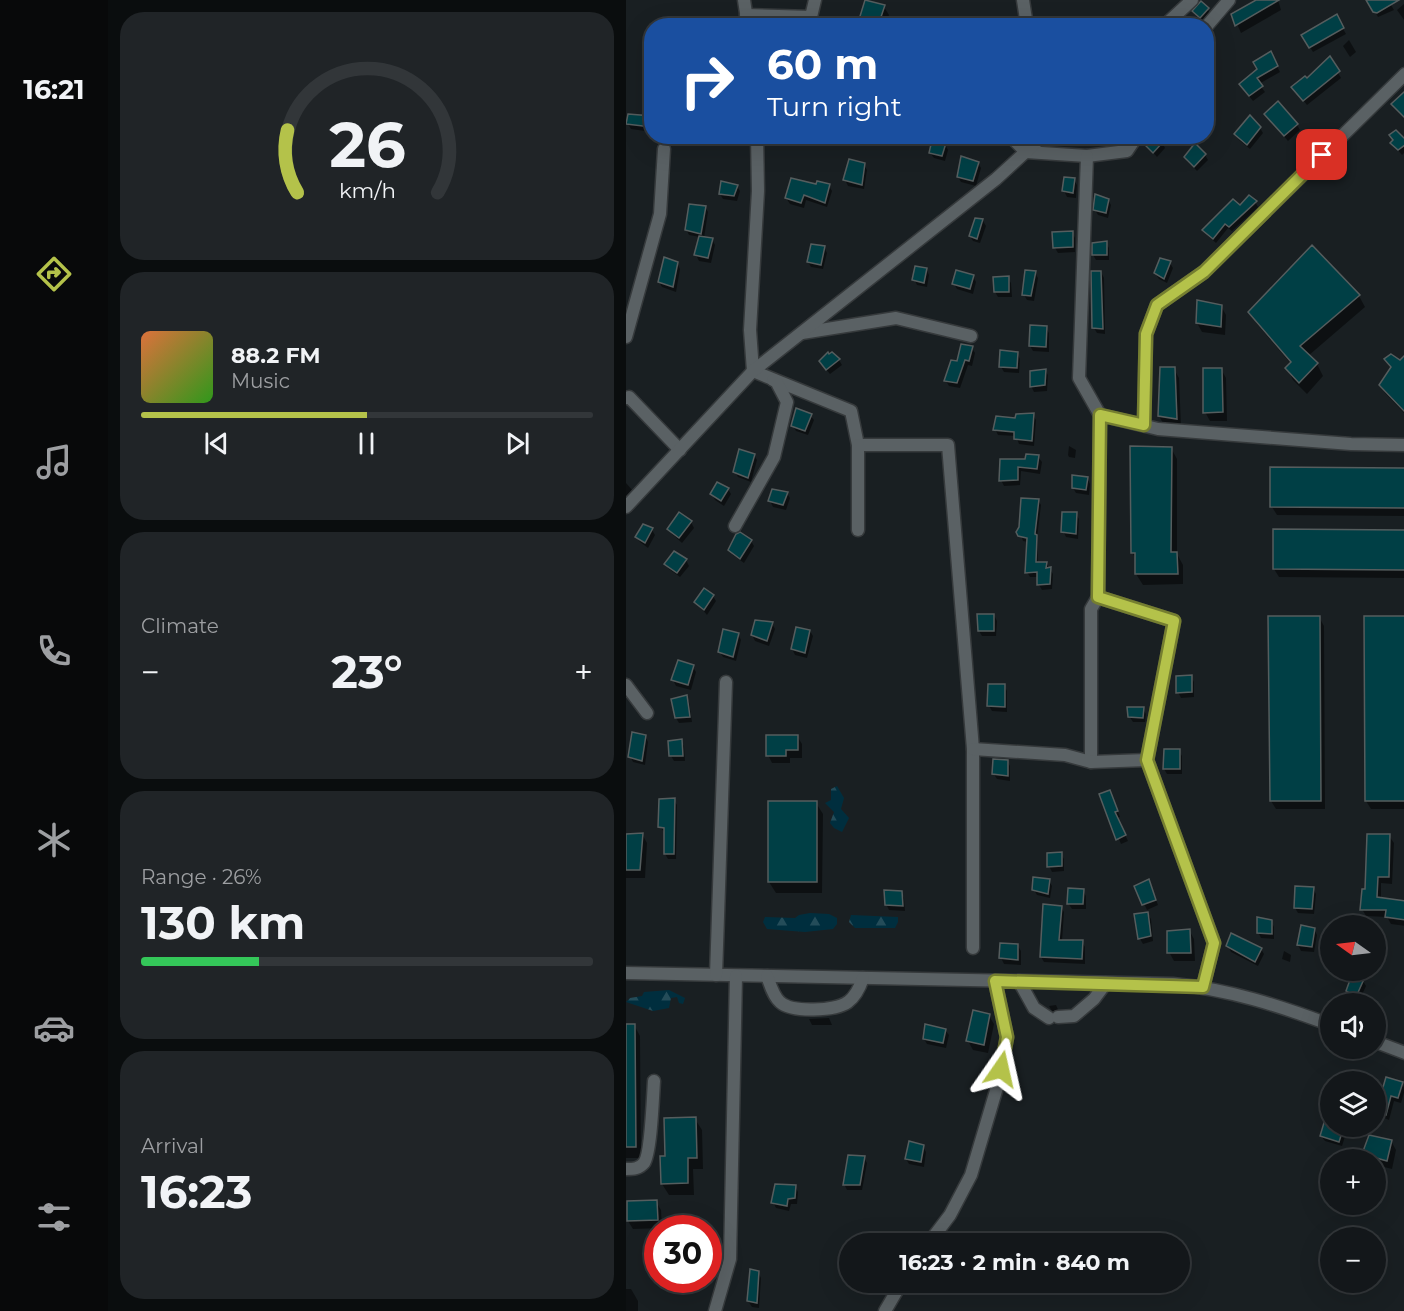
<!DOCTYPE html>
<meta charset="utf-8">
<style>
:root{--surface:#13171a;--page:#202427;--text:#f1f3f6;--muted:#9d9fa2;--line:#323639;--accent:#b4c24a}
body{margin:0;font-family:Montserrat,sans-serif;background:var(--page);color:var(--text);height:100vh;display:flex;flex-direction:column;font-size:22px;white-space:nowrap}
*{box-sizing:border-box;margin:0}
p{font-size:20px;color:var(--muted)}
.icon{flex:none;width:33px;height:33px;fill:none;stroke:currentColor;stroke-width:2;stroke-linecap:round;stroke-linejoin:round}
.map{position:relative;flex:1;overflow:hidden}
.details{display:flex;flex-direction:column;gap:12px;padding:12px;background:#0a0d0e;width:518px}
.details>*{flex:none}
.banner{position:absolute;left:18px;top:18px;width:570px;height:126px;border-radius:24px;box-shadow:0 6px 24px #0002,0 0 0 2px var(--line);background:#1a4fa0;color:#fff;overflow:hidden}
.needle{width:39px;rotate:284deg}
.fabs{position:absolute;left:694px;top:915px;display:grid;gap:12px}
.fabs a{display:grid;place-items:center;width:66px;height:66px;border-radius:50%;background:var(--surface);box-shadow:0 6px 24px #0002,0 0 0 2px var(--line);font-size:30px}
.speed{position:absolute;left:18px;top:1215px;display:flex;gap:12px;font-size:30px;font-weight:700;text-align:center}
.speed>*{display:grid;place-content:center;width:78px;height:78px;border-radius:50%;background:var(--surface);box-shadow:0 6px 24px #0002,0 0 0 2px var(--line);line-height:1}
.speed .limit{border:9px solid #d22;background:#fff;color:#111}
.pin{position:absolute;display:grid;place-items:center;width:51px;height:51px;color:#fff;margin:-26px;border-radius:12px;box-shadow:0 3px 9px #0006}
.me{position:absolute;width:66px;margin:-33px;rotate:11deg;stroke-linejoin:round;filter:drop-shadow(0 0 4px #0008)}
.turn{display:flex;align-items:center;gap:21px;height:126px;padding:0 24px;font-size:27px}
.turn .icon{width:78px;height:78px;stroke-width:2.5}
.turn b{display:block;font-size:42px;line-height:51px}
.big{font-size:45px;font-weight:700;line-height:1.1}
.details .tile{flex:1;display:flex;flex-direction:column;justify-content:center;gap:9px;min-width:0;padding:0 21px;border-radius:24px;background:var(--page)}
.details .dial{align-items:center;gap:0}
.dial svg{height:156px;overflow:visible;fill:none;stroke:var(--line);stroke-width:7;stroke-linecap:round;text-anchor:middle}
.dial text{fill:var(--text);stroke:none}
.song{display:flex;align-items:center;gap:18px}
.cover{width:72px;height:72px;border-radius:9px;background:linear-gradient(135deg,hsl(20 70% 55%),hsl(110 70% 35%))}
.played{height:6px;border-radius:3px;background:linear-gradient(90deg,var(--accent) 50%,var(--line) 50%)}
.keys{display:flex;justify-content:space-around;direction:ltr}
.heat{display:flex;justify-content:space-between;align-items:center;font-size:33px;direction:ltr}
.charge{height:9px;border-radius:4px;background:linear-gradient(90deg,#34c759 26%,var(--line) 0)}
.trip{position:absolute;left:213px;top:1233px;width:351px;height:60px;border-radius:30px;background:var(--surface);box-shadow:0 6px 24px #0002,0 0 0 2px var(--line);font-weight:700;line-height:60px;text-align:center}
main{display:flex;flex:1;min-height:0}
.tabs{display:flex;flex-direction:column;width:108px;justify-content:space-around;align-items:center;background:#08090a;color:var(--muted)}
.tabs .icon{width:42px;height:42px}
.tabs .selected{color:var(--accent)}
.tabs b{font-size:27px;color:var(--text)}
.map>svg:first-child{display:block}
.forest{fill:url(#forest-firs)}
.shadow{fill:#0007}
.building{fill:#003f45;stroke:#555d5e;stroke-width:1.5}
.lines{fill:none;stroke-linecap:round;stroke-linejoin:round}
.minor-casing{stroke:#363a3c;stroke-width:15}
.minor{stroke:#5a6164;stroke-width:12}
.route-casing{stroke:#757e30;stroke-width:15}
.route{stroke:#b4c24a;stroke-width:10}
</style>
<main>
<nav class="tabs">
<b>16:21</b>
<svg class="icon selected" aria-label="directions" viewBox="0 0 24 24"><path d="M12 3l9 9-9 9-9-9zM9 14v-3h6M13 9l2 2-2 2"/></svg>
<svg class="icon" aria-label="music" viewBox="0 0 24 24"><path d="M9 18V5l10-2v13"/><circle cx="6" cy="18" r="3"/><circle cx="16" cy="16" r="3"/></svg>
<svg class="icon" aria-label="phone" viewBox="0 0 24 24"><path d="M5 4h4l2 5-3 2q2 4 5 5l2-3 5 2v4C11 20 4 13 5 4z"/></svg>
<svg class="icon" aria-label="climate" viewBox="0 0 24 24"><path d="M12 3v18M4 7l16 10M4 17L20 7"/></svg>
<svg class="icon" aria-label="car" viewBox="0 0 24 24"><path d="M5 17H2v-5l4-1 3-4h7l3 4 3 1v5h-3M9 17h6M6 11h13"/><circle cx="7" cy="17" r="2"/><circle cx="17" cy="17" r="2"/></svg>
<svg class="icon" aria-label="filters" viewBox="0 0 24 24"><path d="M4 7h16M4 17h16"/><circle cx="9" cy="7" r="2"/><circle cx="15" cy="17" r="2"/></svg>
</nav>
<section class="details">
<div class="tile dial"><svg viewBox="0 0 100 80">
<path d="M14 69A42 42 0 1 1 86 69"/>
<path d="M14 69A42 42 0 0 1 9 37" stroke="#b4c24a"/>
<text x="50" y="56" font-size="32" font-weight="700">26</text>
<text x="50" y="72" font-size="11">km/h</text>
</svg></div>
<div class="tile">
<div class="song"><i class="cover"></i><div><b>88.2 FM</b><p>Music</p></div></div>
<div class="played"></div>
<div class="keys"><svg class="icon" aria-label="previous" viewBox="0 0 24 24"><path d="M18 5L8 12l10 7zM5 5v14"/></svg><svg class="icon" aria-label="pause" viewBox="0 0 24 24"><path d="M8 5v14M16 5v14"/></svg><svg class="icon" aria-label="next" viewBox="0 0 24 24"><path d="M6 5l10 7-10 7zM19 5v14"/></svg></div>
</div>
<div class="tile"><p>Climate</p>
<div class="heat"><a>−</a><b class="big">23°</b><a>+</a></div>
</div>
<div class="tile"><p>Range · 26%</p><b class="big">130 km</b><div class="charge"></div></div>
<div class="tile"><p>Arrival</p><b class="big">16:23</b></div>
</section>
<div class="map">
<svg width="779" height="1311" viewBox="0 0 779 1311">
<defs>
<pattern id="forest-firs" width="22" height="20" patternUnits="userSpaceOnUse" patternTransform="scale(1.5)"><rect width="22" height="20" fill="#002e3e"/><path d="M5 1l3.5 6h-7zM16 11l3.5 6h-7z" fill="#244c59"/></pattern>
</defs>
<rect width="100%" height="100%" fill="#191f22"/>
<g class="forest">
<path d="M211,786L218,798L215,809L223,818L216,832L208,828L204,823L208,812L199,803L205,800V789Z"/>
<path d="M184,913L203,914L211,918V924L207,929L179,932L141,929L137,922L139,917L169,918L173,915Z"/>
<path d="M225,915L272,917V922L269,928H229L223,922Z"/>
<path d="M43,990L59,998L57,1004L53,1003L51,997L45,998L43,1008L27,1011L0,1002L4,998L16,996L18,992Z"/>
</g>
<g class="shadow">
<path d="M633,0H652L655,10L615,33L607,15Z"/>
<path d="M742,0H762L768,10L752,17Z"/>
<path d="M779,3V21L771,10Z"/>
<path d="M258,7L263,15L259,26H233Z"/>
<path d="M581,9L585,14L577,22L568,11Z"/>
<path d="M710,16L720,34L687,52L677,36Z"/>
<path d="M72,22L73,26H59V25Z"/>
<path d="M723,40L730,52L724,57L717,46Z"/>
<path d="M644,53L654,72L633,84L639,92L627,101L618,90Z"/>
<path d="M704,59L715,78L681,105L667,87L681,80Z"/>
<path d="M640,115L671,125L674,130L662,141Z"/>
<path d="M26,118V132L5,129L2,124Z"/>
<path d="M634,128L637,133L624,149L613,140L610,135Z"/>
<path d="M768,141H779V152L776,155L766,143Z"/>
<path d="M536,142L539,148L531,157L520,144Z"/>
<path d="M319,144L322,150L319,161L308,158L304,153Z"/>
<path d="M579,155L582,160L571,171L559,158Z"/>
<path d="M352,163L355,168L350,186L335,182L332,177Z"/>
<path d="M238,165L241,170L238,189L222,186L219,180Z"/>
<path d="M448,180L451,185L450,198L441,197L438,191Z"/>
<path d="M111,186L114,191L111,201L97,199L94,194Z"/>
<path d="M191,186H203L206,191L201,207L180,200L178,208L164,204L160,198Z"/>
<path d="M482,200L485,205L482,218L472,215L469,210Z"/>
<path d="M629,202L632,207L606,231L602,228L590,243L581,235L578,230L614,207Z"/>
<path d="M79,207L82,212L78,238L86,239L89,245L85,263L73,261L70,255L74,237L63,235L60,229Z"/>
<path d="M350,220L357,221L360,226L354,243L347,241L344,236Z"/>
<path d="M446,232L449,238V252L432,253L429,248Z"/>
<path d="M480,243L483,248V260H470L467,255Z"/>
<path d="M198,247L201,253L197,269L185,267L182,262Z"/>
<path d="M686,247L733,296L739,307L682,356L691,364L697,376L681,394L667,380L661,368L665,364L631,324L624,313Z"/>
<path d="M51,263L54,269L50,292L36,287L33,282Z"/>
<path d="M544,263L547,268L541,283L533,279L529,273Z"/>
<path d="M300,269L303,275L301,287L291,285L288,279Z"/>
<path d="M475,272L478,278L479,334L471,333L468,328Z"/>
<path d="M409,273L412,278L408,301L401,300L398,295Z"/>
<path d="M347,276L350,282L347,294L331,289L328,284Z"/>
<path d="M382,278L385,283L386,297H372L369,292Z"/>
<path d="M595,306L600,315L599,335L576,332L571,323Z"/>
<path d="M420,328L423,333V352L407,351L404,346Z"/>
<path d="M346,348L349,353L346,366L342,365L334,388L323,386L320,381Z"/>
<path d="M391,353L394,359L393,373L378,372L375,367Z"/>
<path d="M779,357V414L759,393L754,385L765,369L759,360L774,361Z"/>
<path d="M213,360L216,365L204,374L198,367Z"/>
<path d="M548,369L553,378L555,427L538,425L533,416Z"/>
<path d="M595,369L600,378L601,421H584L579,412Z"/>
<path d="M419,370L422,375L421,391L408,392L405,386Z"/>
<path d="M184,415L188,420L182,435L170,431L167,426Z"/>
<path d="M407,415L410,420L408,446L393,444L390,436L372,435L369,429Z"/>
<path d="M443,446L450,450L449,458L443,457L442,455Z"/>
<path d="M545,448L551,459V554L557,565V584L517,585L510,574V560L506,552Z"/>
<path d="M128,455L131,460L125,482L112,477L109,472Z"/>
<path d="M412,457L416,462L414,474L395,471L394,485L378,486L375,480L400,460Z"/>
<path d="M779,469V516L651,515L646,507Z"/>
<path d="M461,478L464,484L463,495L450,493L447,488Z"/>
<path d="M0,483L7,491L0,500Z"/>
<path d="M102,489L105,494L98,506L89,500L86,494Z"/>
<path d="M161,493L164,498L160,510L147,507L144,501Z"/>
<path d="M412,500L415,505L411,538L412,563H420L427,574L426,589L416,590L413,585V577H404L401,572L402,542L397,541L396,538L408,541L409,538L393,535Z"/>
<path d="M450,514L453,519L452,539L440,537L437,531Z"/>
<path d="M65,522L68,528L56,543L46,534L43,529Z"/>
<path d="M26,530L29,535L22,548L14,542L10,537Z"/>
<path d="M779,531V578L653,577L648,569Z"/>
<path d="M125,541L128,546L118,563L107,555L104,550Z"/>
<path d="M60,560L63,566L54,577L43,569L40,564Z"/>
<path d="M87,596L90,601L81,615L70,602Z"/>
<path d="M368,615L371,621L370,636H356L353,631L352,616Z"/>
<path d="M693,617L698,626L699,809H650L645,801Z"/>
<path d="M779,617V809H745L740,801Z"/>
<path d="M146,623L149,629L143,646L129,641L126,635Z"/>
<path d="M184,631L187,636L181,658L169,655L166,649Z"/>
<path d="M112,634L115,640L110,661L97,657L94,652Z"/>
<path d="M67,667L70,672L65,690L50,686L47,680Z"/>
<path d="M565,676L568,682V697L555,698L552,692Z"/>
<path d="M378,685L381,691V712L366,711L363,706Z"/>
<path d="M60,697L63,702L66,722L53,723L50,718Z"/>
<path d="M517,709L520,714L519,722H507L503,716Z"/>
<path d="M19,736L22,742L19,765L7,762L4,756Z"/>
<path d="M171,736L176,744V758H164V763H146L142,755Z"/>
<path d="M55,741L58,746L59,761H48L45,756Z"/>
<path d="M553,751L556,756V774H541L538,769Z"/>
<path d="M381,761L384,766V781L371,779L367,773Z"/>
<path d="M475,795L486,797L494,817L491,818L502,841L495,844Z"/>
<path d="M48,800L51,805L50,859H42L39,854V833L34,827Z"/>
<path d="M190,803L197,814L196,893H150L143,882Z"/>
<path d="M16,834L21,843L19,878H0V836Z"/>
<path d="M763,836L768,843L766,884L755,883V899L779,902V926L765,924L761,917L740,916L736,909L740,891Z"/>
<path d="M435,854L438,859V871L426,872L423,866Z"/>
<path d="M423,881L426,886L424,898L411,895L408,890Z"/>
<path d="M510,886H525L532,905L521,910Z"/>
<path d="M687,888L690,894L688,914L672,913L669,908Z"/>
<path d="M457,891L460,896V909H446L442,903Z"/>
<path d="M275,892L278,898L279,911L263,910L260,904Z"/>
<path d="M435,907L438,912L436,941L456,942L459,947V964L418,962L415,957Z"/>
<path d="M521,913L525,919L527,941L517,944L514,939L510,915Z"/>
<path d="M645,921L648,927V939L635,938L632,932Z"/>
<path d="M676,927L688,929L691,935L688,952L675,951L672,945Z"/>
<path d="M563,930L568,939L569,961H548L543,952Z"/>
<path d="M697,942L705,945L704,954L698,953L696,951Z"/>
<path d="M392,946L395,951V965L378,964L375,958Z"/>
<path d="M602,946L635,949L638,954L632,966L605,952Z"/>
<path d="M658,951L665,955L664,962L656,959Z"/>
<path d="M737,981L740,986L733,1001L725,996L722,991Z"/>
<path d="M430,1005L434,1014L431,1015L427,1013L423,1006Z"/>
<path d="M363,1016L368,1024L362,1053L347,1050L342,1041Z"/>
<path d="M203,1018L206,1025H186L183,1019Z"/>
<path d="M0,1025H8L14,1036L15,1158H0Z"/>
<path d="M319,1030L323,1035L320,1048L301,1044L298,1039Z"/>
<path d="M776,1083L779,1089L775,1103L768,1101L763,1120L754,1116L750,1110Z"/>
<path d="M69,1119L76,1130L77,1169H67L68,1195H43L36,1184L40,1157Z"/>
<path d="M705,1121V1126H719L721,1130L716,1146L699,1141L695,1136Z"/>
<path d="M765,1141L770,1150L766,1169L750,1165V1160H741L738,1154Z"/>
<path d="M297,1147L300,1152L298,1167L283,1164L280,1159Z"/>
<path d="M238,1158L241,1163L236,1190H221L218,1184Z"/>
<path d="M169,1186L172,1192L171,1204H165L163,1211L150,1208L147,1202Z"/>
<path d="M30,1202L35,1210L36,1228L7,1229L2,1221Z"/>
<path d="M132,1272L135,1278L133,1308L126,1307L122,1301Z"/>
<path d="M36,1280H64L62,1291L38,1287Z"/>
<path d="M0,1289H5L12,1301V1311H0Z"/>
</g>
<g class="building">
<path d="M239,0L259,5L252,26H231Z"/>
<path d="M630,0H653L609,26L605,14Z"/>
<path d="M740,0H773L751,13L747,12Z"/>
<path d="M575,1L583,8L574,18L566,11Z"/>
<path d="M711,14L718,28L683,48L675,35Z"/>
<path d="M645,51L652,66L631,78L637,86L623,96L613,84L631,69L627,62Z"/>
<path d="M704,56L714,71L677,101L665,87L679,76L681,78Z"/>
<path d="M779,91V118L765,104Z"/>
<path d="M652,101L672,124L658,136L638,114Z"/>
<path d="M2,114L26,116L25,127L0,124Z"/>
<path d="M624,115L635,127L621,145L608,134Z"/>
<path d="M770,130L779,139V145L772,150L764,143L767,140L763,135Z"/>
<path d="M524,136H532L537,142L527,153L518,144Z"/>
<path d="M306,140L320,143L316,156L303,153Z"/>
<path d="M569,143L580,154L568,167L558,157Z"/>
<path d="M335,156L353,162L347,181L331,177Z"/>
<path d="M223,159L239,163L236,185L217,180Z"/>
<path d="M438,177L449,178L447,193L436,191Z"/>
<path d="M165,178L190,184L191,181L204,184L199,203L178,195L175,203L159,198Z"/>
<path d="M95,181L112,185L108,196L93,194Z"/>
<path d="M469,194L483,199L480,213L467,210Z"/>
<path d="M623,195L631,201L603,227L599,224L587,239L576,230L607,199L614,205Z"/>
<path d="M63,204L80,206L75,234L59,230Z"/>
<path d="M349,218L357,219L351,239L343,236Z"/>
<path d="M447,231V247L427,248L426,232Z"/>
<path d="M73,236L87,238L82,258L68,255Z"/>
<path d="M481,241V255H466V243Z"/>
<path d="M185,244L199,246L195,265L181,262Z"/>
<path d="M686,245L734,295L674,346L692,363L673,383L659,368L665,362L622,312Z"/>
<path d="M38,257L52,262L47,287L32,282Z"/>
<path d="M534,258L545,261L538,279L528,273Z"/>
<path d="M289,266L301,268L298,283L286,280Z"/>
<path d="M330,270L348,275L344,289L326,284Z"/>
<path d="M399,270L410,271L405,296L396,295Z"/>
<path d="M465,271H475L477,329L466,328Z"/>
<path d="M383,276V292H368L367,277Z"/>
<path d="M571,300L596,305L595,327L570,323Z"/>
<path d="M404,325L421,326L420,347L403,346Z"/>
<path d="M335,344L347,346L343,361L339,360L331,383L318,381L325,360L331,361Z"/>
<path d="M374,350L392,352L391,368L373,367Z"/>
<path d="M202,352L203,354L206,352L214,359L200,370L193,361Z"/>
<path d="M765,354L774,360L779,355V412L753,385L765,367L758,359Z"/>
<path d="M534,367H549L551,419L532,416Z"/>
<path d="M577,368H596L597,412L577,413Z"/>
<path d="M420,369L419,385L404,387V371Z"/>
<path d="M170,408L186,414L179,431L165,426Z"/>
<path d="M408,413L406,441L388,439V432L367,430L370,416L389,418L390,414Z"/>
<path d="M504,446L546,447L545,552H551L552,574H509V553H505Z"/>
<path d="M113,449L129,454L122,478L107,472Z"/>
<path d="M400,454L413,455L411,469L392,467V480L373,481L374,459H399Z"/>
<path d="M644,467L779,468V508L644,507Z"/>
<path d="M446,475L462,477L460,490L446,488Z"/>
<path d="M91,482L103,488L95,501L84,494Z"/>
<path d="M146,489L162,492L157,505L142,501Z"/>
<path d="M395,498L413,499L409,534L411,535L410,562H421L420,568L425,567L424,584L411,585V572L399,573L401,538L392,536L390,532L393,527Z"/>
<path d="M53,512L66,521L53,538L41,529Z"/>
<path d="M436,512H451L450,534L435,532Z"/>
<path d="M17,524L27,528L19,543L9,537Z"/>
<path d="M647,529L779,530V570L647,569Z"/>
<path d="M114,532L126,540L114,559L102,550L110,534Z"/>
<path d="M48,551L61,559L51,573L38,564Z"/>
<path d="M78,588L88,595L78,610L68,602Z"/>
<path d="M351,614H368V631H352Z"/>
<path d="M642,616H694L695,801H644Z"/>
<path d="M738,616H779V801H739Z"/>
<path d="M129,620L147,622L141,641L125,635Z"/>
<path d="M170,627L184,630L179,653L165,649Z"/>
<path d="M97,629L113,633L107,657L92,652Z"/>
<path d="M52,660L68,665L62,685L45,680Z"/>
<path d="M566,675V692L550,693V676Z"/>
<path d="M362,684H379V707L361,706Z"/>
<path d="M61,695L64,717L49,718L45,699Z"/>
<path d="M501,707H518L517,718L502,717Z"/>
<path d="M6,732L20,735L16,761L2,757Z"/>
<path d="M140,735H172V750H160V756H140Z"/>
<path d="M56,739L57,756H43L42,741Z"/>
<path d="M538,749H554V769H537Z"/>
<path d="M367,759L382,760V776L366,774Z"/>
<path d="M484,790L492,811L489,812L500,835L490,840L473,794Z"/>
<path d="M49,798L48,854H38V828L32,827L33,799Z"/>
<rect x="142" y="801" width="49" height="81"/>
<path d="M17,833L14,870H0V834Z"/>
<path d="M741,834H764L763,877H752L751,897L779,901V920L759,917L760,910H734L736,889H739Z"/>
<path d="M436,852V866L421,867V853Z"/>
<path d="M407,877L424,879L422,894L406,890Z"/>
<path d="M523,879L530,900L516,905L508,886Z"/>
<path d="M669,886L688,887L686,909L668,908Z"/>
<path d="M442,888L458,889L457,904H441Z"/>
<path d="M258,890L276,891L277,906L259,905Z"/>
<path d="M417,904L436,906L433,940H457L456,959L414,957Z"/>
<path d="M522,912L525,936L512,939L508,914Z"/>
<path d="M631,917L646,920V934L631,933Z"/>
<path d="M675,925L689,928L686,947L671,945Z"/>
<path d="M564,929L565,953H541V931Z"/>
<path d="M605,933L636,948L629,962L600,946Z"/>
<path d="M374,943L392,944V960L373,958Z"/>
<path d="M725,977L738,979L730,997L720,991Z"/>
<path d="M347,1010L364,1014L358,1045L340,1041Z"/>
<path d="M0,1024H9L10,1147H0Z"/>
<path d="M299,1024L320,1029L317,1043L297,1039Z"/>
<path d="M760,1077L777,1082L772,1098L765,1096L760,1115L750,1111Z"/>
<path d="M703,1106L705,1107V1126H718L713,1142L694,1136Z"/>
<path d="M70,1117L71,1158H62V1183L35,1184L34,1156H39L38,1118Z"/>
<path d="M743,1135L766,1140L761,1161L736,1154Z"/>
<path d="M283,1141L298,1145L295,1162L279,1159Z"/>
<path d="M222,1155L239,1156L234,1185H217Z"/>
<path d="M149,1184L170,1185L169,1198L162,1199L161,1206L145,1203Z"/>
<path d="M31,1200L32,1220L1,1221V1201Z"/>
<path d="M124,1269L133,1271L131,1303L121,1301Z"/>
</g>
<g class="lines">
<g class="minor-casing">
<g id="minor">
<path d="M118,0L122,26"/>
<path d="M397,0L401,26"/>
<path d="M120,15L185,17L189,0"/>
<path d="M538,26L566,0"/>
<path d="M580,27L603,0"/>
<path d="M384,136L400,152L461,156L501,151L511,136"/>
<path d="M461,156L453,378L474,415L472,597L465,609V762"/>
<path d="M176,333L270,318L345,336"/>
<path d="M0,337L34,214L38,149"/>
<path d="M127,371L225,411L232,445H322L347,749V948"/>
<path d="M127,371L124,330L132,191L131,136"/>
<path d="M0,398L3,397L54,450"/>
<path d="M474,415L532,429L725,444L779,445"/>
<path d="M518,425L520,334L531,305L578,272L779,74"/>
<path d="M232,445V530"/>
<path d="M0,507L127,371L370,179L417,136"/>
<path d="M109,526L148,457L161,402L150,381L147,380"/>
<path d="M472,597L548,621L521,760L588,943L577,987"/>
<path d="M0,685L21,713"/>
<path d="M347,749L439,755L465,762L521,760"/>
<path d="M0,973L547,984C602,989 654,1006 705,1025"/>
<path d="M90,975L100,682"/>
<path d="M141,976C144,984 147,996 154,1002C166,1013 209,1011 222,1002C230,996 234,987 237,978"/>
<path d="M393,981L408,1008L423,1018"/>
<path d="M432,1017L448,1016L468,999L480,983"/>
<path d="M750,1042L779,1053"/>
<path d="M0,1169C7,1169 13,1169 18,1163C25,1154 27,1095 28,1081"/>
<path d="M302,1244L324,1215L345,1175L372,1084L381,1037L369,981"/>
<path d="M89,1311L104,1259L110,976"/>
<path d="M259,1311L276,1282"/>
</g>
</g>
<use href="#minor" class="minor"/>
</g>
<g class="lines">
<g class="route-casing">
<path id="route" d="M375,1069L381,1037L369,981L577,987L588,943L521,760L548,621L472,597L474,415L518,425L520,334L531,305L578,272L696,155"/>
</g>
<use href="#route" class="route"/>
</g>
</svg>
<div class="fabs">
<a><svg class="needle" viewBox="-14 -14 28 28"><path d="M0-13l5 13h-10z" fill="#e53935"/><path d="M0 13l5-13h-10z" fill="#9d9fa2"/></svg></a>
<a><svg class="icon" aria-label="sound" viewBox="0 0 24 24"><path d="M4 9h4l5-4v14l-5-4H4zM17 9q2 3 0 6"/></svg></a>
<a><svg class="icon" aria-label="layers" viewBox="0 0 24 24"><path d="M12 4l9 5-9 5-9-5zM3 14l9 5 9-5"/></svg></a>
<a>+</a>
<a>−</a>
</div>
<div class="speed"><div class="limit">30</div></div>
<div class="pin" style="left:696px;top:155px;background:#d93025"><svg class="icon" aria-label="arrive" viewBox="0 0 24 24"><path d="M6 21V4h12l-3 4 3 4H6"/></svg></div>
<svg class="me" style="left:375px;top:1069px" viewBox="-20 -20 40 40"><path d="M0-17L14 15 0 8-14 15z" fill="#b4c24a" stroke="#fff" stroke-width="4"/></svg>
<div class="trip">16:23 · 2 min · 840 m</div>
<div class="banner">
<div class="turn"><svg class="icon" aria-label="right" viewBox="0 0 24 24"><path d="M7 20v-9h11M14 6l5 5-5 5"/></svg><div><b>60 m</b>Turn right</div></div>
</div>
</div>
</main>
